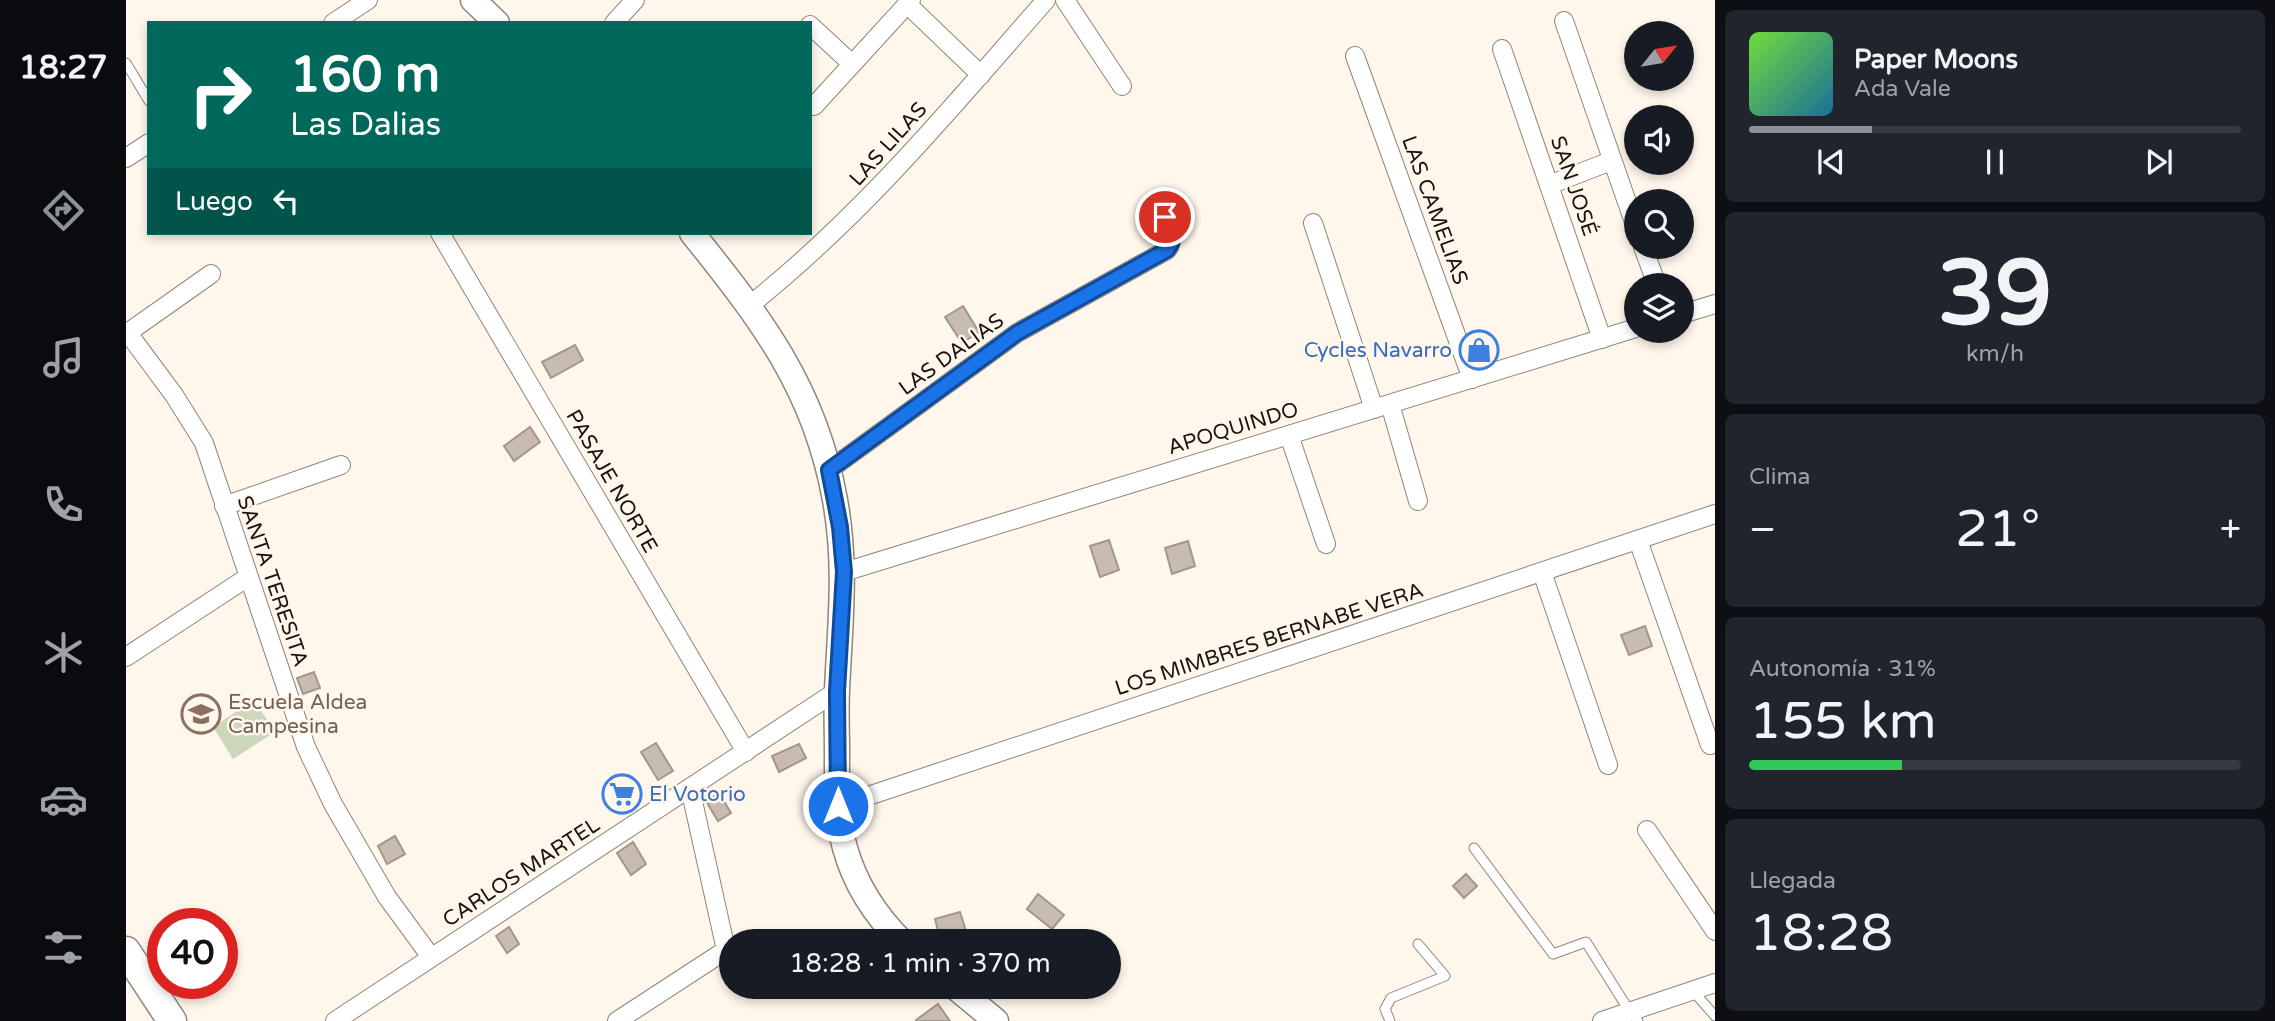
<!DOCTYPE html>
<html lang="es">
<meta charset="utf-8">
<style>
:root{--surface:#171b24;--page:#20242c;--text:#f1f3f6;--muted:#9ea1a6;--line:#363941;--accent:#8c9099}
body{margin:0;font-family:"Varela Round",sans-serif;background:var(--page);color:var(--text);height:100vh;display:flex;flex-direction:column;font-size:26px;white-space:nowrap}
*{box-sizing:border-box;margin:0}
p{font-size:23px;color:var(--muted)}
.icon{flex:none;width:38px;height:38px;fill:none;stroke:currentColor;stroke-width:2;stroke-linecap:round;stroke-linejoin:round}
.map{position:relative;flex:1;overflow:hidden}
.drawer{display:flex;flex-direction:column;gap:10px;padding:10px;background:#0d0f14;width:560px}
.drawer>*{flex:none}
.guide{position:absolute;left:21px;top:21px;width:665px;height:214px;border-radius:0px;box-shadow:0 4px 10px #0003;background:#00695c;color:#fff;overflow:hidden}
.needle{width:46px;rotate:60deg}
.tools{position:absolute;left:1498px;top:21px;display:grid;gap:14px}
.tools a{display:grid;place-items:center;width:70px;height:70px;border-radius:50%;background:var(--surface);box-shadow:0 4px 10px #0003;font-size:35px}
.speed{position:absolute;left:21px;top:908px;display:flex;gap:14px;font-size:35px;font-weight:700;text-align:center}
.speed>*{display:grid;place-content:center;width:91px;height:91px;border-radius:50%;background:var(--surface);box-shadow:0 4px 10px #0003;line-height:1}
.speed .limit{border:10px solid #d22;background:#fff;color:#111}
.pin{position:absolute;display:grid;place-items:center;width:60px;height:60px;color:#fff;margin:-30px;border:4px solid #fff;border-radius:50%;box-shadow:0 2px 7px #0007}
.me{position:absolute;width:77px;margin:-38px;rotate:0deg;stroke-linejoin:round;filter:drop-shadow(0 0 5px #0008)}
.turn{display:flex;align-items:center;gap:24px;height:147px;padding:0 28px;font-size:32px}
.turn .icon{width:91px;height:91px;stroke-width:2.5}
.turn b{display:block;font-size:49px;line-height:60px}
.then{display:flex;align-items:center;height:66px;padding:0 28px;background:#0003;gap:14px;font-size:26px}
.big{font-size:52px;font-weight:600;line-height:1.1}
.drawer .widget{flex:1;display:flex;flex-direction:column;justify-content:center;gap:10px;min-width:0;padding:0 24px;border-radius:10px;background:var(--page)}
.drawer .dial{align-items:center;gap:0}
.dial b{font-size:91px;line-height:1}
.song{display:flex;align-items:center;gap:21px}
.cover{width:84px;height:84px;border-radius:10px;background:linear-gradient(135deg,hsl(100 70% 55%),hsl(200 70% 35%))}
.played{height:7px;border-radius:4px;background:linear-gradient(90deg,var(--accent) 25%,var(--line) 25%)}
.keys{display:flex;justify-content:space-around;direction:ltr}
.heat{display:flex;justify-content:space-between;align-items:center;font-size:38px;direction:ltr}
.charge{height:10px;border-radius:5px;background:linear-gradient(90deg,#34c759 31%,var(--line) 0)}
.trip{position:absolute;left:593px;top:929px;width:402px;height:70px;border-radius:35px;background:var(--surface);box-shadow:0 4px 10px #0003;font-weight:600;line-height:70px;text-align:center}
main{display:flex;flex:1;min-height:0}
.tabs{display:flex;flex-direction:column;width:126px;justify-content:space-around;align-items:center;background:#090b0e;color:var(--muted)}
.tabs .icon{width:49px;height:49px}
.tabs .selected{color:var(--accent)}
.tabs b{font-size:32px;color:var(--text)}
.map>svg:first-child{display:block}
.green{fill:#cdd7ba}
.building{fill:#c8bbb1;stroke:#a2968d;stroke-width:2}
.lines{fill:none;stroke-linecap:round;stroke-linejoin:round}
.lane-casing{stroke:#8f867a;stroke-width:11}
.street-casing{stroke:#8f867a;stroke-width:20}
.secondary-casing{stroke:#8f867a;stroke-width:27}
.primary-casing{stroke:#8f867a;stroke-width:31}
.lane{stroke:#fff;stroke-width:9}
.street{stroke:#fff;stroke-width:18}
.secondary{stroke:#fff;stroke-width:24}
.primary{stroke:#fff;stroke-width:28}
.route-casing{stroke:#114b97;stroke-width:18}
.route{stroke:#1a73e8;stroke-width:12}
.labels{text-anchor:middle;stroke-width:5;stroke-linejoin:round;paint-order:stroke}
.street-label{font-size:21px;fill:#181410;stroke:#fff6ec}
.shop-label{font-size:21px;fill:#366cbe;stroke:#fff6ec;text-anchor:end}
.education-label{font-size:21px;fill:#785e54;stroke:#fff6ec;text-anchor:start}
</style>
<main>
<nav class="tabs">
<b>18:27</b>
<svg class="icon selected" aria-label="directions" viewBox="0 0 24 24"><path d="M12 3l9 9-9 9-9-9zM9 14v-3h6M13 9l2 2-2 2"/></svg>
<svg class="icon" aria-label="music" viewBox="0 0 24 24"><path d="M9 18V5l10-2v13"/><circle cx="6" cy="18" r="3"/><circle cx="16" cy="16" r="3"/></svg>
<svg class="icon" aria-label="phone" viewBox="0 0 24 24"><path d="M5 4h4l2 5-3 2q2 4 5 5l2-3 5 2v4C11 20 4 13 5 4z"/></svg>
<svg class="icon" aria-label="climate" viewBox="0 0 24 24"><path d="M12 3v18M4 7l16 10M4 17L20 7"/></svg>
<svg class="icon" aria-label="car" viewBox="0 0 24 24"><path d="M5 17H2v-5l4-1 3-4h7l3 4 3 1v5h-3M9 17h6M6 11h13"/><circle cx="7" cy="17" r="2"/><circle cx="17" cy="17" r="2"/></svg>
<svg class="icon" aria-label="filters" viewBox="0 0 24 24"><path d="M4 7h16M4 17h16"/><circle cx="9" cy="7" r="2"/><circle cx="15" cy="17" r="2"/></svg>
</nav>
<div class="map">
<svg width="1589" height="1021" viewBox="0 0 1589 1021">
<rect width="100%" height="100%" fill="#fff6ec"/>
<path class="green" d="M128,700L149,732L107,759L87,727Z"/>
<g class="building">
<path d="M837,306L853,332L836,343L819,317Z"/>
<path d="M1352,336L1354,341L1360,340L1365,356L1348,363L1341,344L1344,343L1343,339Z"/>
<path d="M449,345L457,360L425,378L416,362Z"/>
<path d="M404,427L414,442L388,461L378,446Z"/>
<path d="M983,540L993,570L974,577L964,546Z"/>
<path d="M1062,541L1069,566L1046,574L1039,548Z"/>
<path d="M1519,626L1526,646L1503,655L1495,635Z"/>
<path d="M188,672L194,688L177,694L171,678Z"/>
<path d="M530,743L547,771L532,780L515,752Z"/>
<path d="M673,744L680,758L653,772L646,756Z"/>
<path d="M593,793L605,813L592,821L580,801Z"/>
<path d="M269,836L279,854L261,864L252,846Z"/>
<path d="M507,842L520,864L505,875L491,853Z"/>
<path d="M1340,874L1351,886L1338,898L1327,886Z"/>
<path d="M912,894L938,915L926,929L901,909Z"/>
<path d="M834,912L840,931L814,939L809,919Z"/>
<path d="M383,927L393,944L381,953L370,936Z"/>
<path d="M812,1004L824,1021H791L790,1020Z"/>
</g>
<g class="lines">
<g class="lane-casing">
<g id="lane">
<path d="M0,63L23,101"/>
<path d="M1348,848L1427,954L1460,942L1504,1012L1512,1021"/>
<path d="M1567,991L1589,1016"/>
<path d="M1264,1021L1259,1009L1265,998L1319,976L1292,944"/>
</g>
</g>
<g class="street-casing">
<g id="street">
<path d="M939,0L996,86"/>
<path d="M781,4L855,75"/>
<path d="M1438,21L1510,228"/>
<path d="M207,23L242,0"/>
<path d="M488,23L509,0"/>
<path d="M684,25L726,64"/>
<path d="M1376,49L1476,339"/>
<path d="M1229,56L1346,379"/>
<path d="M688,106L785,0"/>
<path d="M0,158L23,143"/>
<path d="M1423,185L1485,161"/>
<path d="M1187,223L1248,409"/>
<path d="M314,233L620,752"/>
<path d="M1517,247L1531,285"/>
<path d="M624,305C737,215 825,108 920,0"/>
<path d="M1556,314L1589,304"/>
<path d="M2,333L48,395L78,443L180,747L207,804L261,897L305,957"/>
<path d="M0,334L85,274"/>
<path d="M1264,404L1292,501"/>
<path d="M1163,435L1200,544"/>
<path d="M703,470L891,333L1041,250C1053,234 1038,216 1030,200"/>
<path d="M98,506L215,465"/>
<path d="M1512,540L1584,745"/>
<path d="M718,572L1510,328"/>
<path d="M1416,572L1482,765"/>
<path d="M0,657L122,577"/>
<path d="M712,806L1589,514"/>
<path d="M1521,830L1589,931"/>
<path d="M209,1021L711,691"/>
<path d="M491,1021L600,950L564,788"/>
<path d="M1476,1021L1589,983"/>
</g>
</g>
<g class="secondary-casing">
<g id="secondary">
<path d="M347,0L371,23"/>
<path d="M566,233C635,319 689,388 709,500C721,565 714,624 711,690C710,711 711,732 711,753C711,785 710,817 719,848C729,884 749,915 776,942"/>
<path d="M829,987L870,1021"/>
</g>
</g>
<g class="primary-casing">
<path id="primary" d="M0,951L46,1021"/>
</g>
<use href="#lane" class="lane"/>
<use href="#street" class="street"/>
<use href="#secondary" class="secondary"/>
<use href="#primary" class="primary"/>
</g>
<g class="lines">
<g class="route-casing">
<path id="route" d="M712,806L711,691L718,572L714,527L703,470L891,333L1041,250C1051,237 1045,230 1039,217"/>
</g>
<use href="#route" class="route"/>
</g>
<defs>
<g id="shop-ring" transform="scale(2.0125)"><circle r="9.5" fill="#fff6ec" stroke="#3f7fe0" stroke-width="1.5"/><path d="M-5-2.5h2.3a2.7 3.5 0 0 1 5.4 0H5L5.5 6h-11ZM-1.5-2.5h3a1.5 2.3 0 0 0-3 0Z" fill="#3f7fe0"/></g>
<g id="school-ring" transform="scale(2.0125)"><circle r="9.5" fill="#fff6ec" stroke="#8d6e63" stroke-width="1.5"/><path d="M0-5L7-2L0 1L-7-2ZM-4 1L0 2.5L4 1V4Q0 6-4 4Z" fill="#8d6e63"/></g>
<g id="supermarket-ring" transform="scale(2.0125)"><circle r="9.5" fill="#fff6ec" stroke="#3f7fe0" stroke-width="1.5"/><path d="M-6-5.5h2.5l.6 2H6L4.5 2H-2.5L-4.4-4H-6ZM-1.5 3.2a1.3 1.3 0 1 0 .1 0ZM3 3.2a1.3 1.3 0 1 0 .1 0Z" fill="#3f7fe0"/></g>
</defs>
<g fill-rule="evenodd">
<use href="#shop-ring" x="1353" y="350"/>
<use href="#school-ring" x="75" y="714"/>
<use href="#supermarket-ring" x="496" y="794"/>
</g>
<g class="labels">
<g class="street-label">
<text transform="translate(762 144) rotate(-48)" y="7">LAS LILAS</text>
<text transform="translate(1448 186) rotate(71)" y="7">SAN JOSÉ</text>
<text transform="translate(1309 210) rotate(70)" y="7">LAS CAMELIAS</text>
<text transform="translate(825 354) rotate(-36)" y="7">LAS DALIAS</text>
<text transform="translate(1107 428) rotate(-17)" y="7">APOQUINDO</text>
<text transform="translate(486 481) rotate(60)" y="7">PASAJE NORTE</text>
<text transform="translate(147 581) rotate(71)" y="7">SANTA TERESITA</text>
<text transform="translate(1143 639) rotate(-18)" y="7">LOS MIMBRES BERNABE VERA</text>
<text transform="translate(395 872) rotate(-33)" y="7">CARLOS MARTEL</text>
</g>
<g class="shop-label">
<text x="1326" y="357">Cycles Navarro</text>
<text x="523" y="801" text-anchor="start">El Votorio</text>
</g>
<g class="education-label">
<text x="102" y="709">Escuela Aldea<tspan x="102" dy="24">Campesina</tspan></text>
</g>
</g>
</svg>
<div class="tools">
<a><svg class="needle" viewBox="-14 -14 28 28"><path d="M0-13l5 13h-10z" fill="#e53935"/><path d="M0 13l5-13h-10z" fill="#9ea1a6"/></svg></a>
<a><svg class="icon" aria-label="sound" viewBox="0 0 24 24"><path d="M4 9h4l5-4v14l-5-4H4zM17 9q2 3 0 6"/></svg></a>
<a><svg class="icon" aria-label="search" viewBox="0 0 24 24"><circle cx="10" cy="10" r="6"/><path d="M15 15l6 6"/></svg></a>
<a><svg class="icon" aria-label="layers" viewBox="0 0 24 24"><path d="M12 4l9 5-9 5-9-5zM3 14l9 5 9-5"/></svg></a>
</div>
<div class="speed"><div class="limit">40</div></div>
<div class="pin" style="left:1039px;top:217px;background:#d93025"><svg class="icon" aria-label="arrive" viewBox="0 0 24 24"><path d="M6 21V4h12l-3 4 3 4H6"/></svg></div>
<svg class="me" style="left:712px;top:806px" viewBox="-20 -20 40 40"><circle r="17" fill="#1a73e8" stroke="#fff" stroke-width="3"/><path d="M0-11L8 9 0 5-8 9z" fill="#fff"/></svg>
<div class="trip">18:28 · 1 min · 370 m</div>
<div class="guide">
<div class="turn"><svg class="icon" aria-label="right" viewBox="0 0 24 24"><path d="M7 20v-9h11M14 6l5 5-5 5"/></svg><div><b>160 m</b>Las Dalias</div></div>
<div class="then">Luego<svg class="icon" aria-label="left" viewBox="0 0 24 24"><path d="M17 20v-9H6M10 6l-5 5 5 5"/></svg></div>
</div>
</div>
<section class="drawer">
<div class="widget">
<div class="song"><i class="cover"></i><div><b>Paper Moons</b><p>Ada Vale</p></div></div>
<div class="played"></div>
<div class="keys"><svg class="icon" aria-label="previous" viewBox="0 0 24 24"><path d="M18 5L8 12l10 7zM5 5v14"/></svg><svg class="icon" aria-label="pause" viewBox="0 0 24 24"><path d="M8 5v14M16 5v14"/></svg><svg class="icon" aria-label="next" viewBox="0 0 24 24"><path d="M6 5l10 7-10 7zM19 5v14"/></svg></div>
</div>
<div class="widget dial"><b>39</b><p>km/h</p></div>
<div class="widget"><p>Clima</p>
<div class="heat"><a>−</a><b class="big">21°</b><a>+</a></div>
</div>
<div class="widget"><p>Autonomía · 31%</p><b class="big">155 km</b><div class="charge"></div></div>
<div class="widget"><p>Llegada</p><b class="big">18:28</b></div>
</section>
</main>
